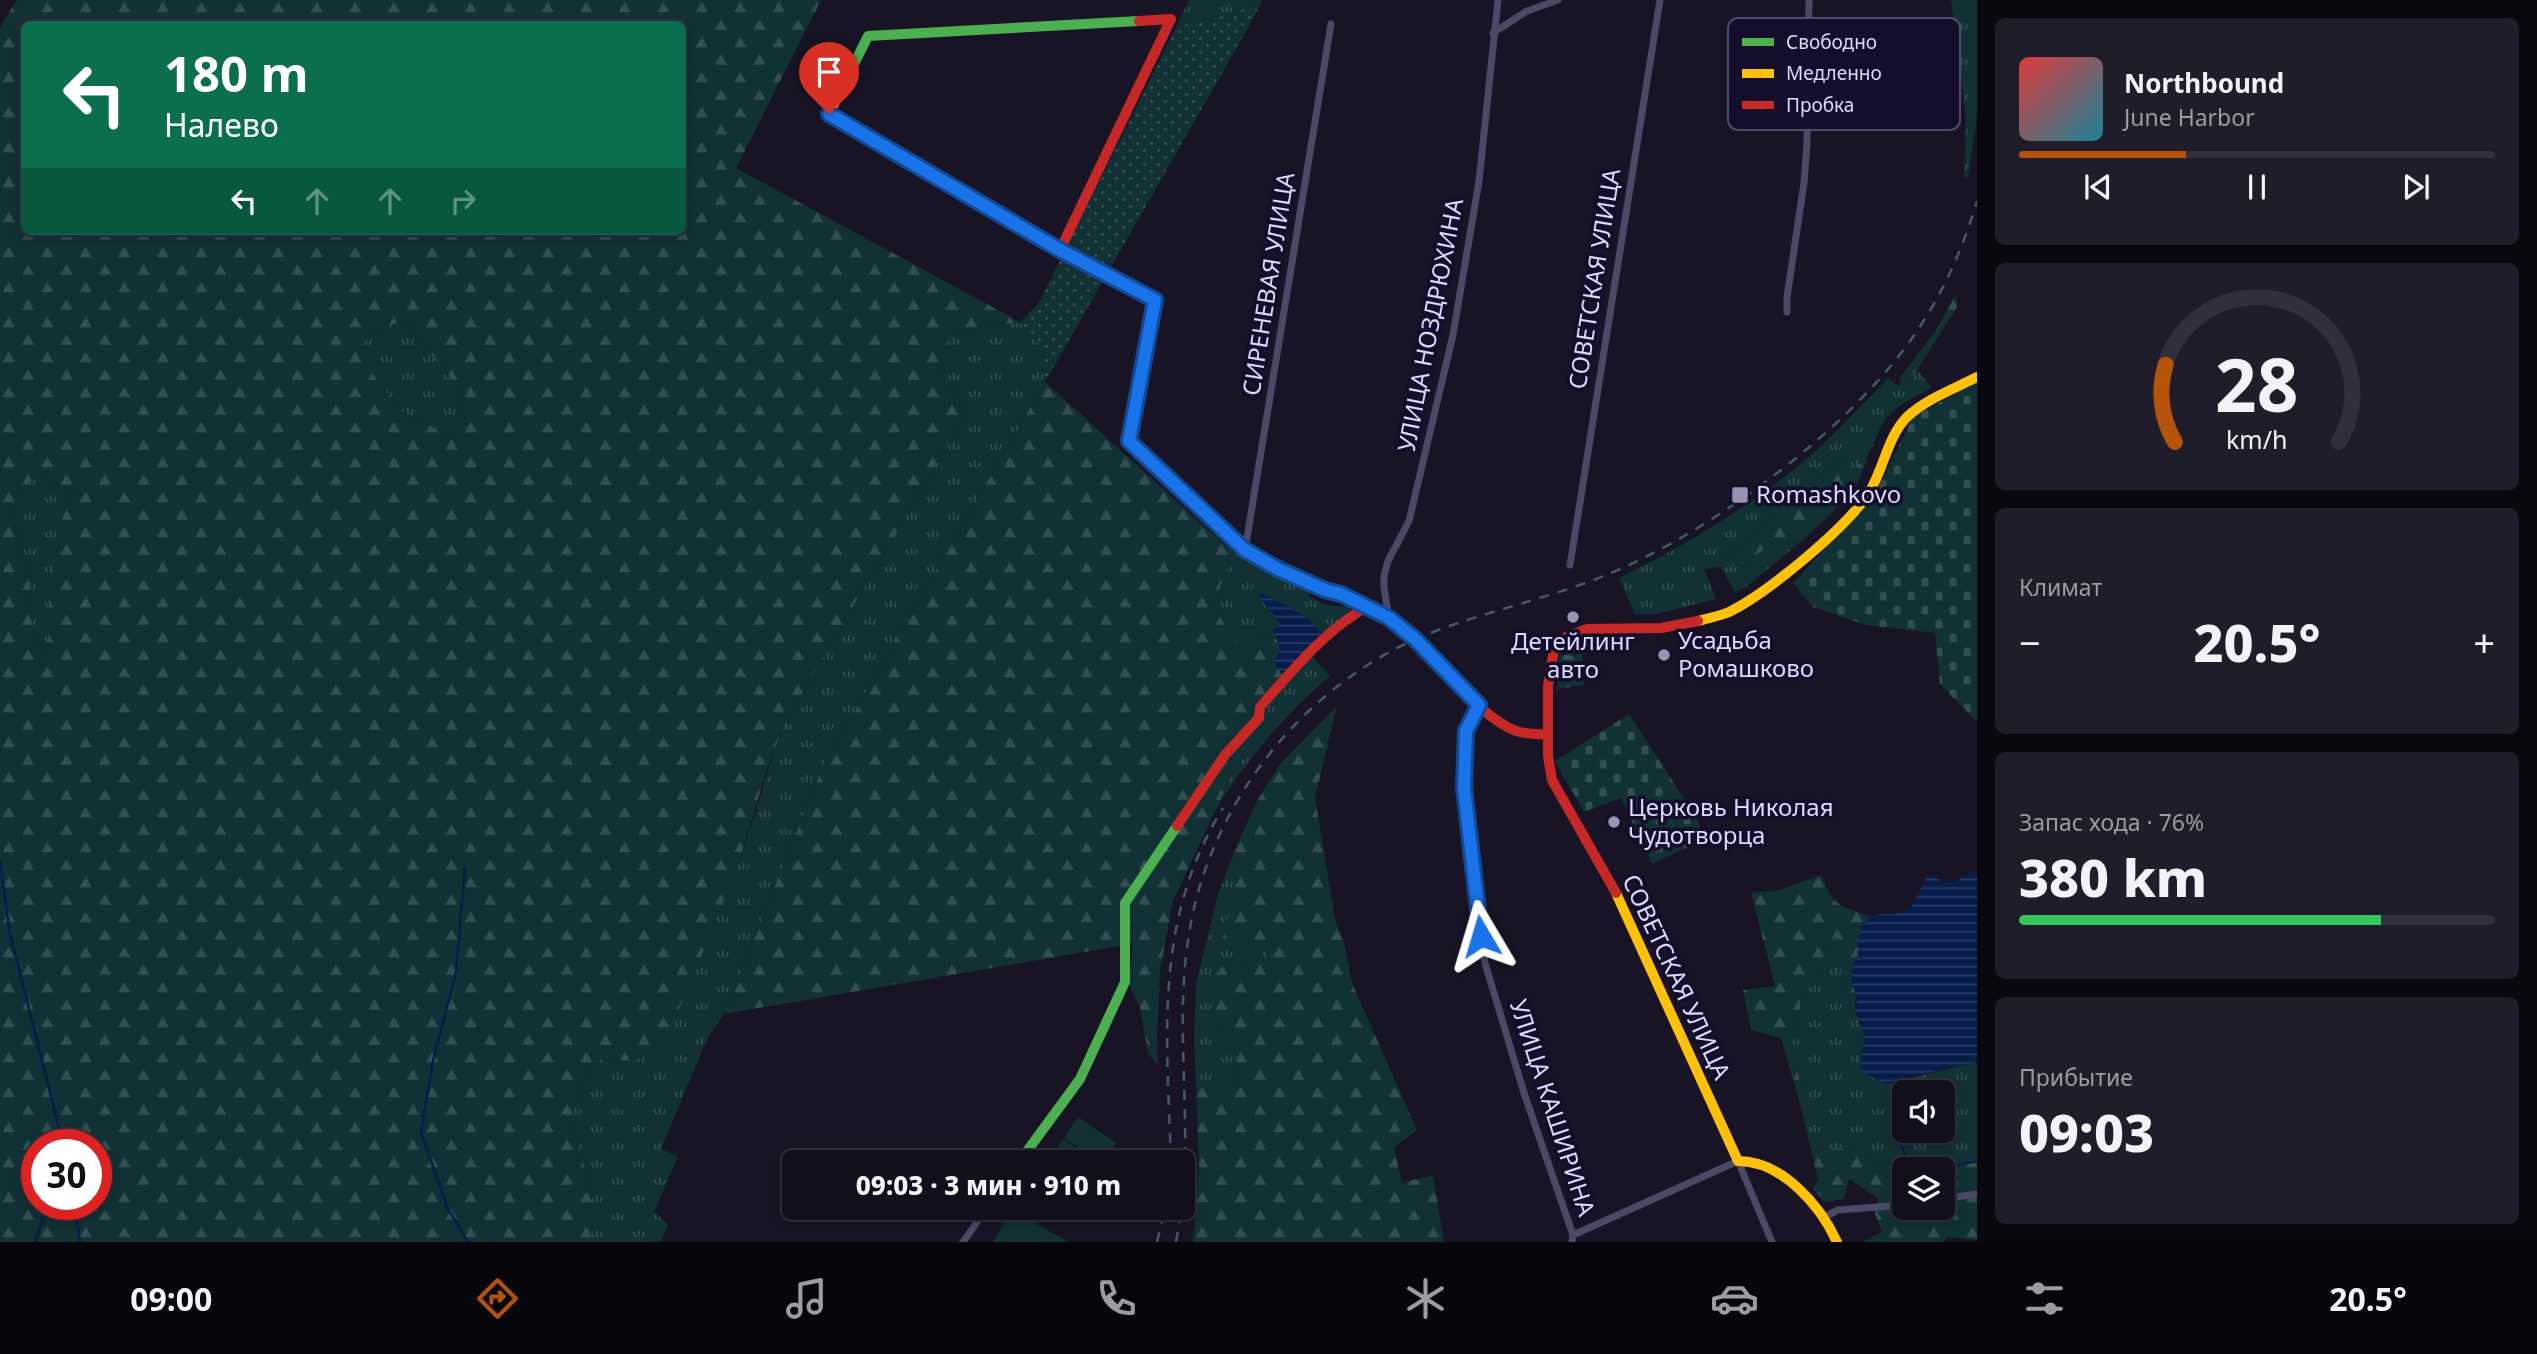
<!DOCTYPE html>
<html lang="ru">
<meta charset="utf-8">
<style>
:root{--surface:#120f1c;--page:#1f1d29;--text:#f1f3f6;--muted:#9c9ca3;--line:#312f3b;--accent:#b45309}
body{margin:0;font-family:"Noto Sans",sans-serif;background:var(--page);color:var(--text);height:100vh;display:flex;flex-direction:column;font-size:26px;white-space:nowrap}
*{box-sizing:border-box;margin:0}
p{font-size:23px;color:var(--muted)}
.icon{flex:none;width:38px;height:38px;fill:none;stroke:currentColor;stroke-width:2;stroke-linecap:round;stroke-linejoin:round}
.map{position:relative;flex:1;overflow:hidden}
.sheet{display:flex;flex-direction:column;gap:18px;padding:18px;background:#0a080f;width:560px}
.sheet>*{flex:none}
.banner{position:absolute;left:21px;top:21px;width:665px;height:214px;border-radius:10px;box-shadow:0 4px 10px #0003,0 0 0 2px var(--line);background:#0b6e4f;color:#fff;overflow:hidden}
.fabs{position:absolute;left:1892px;top:1080px;display:grid;gap:14px}
.fabs a{display:grid;place-items:center;width:63px;height:63px;border-radius:10px;background:var(--surface);box-shadow:0 4px 10px #0003,0 0 0 2px var(--line);font-size:35px}
.speed{position:absolute;left:21px;top:1129px;display:flex;gap:14px;font-size:35px;font-weight:700;text-align:center}
.speed>*{display:grid;place-content:center;width:91px;height:91px;border-radius:50%;background:var(--surface);box-shadow:0 4px 10px #0003,0 0 0 2px var(--line);line-height:1}
.speed .limit{border:10px solid #d22;background:#fff;color:#111}
.pin{position:absolute;display:grid;place-items:center;width:60px;height:60px;color:#fff;margin:-72px -30px;border-radius:50% 50% 50% 0;rotate:-45deg;box-shadow:0 0 7px #0007}
.pin .icon{rotate:45deg}
.me{position:absolute;width:77px;margin:-38px;rotate:353deg;stroke-linejoin:round;filter:drop-shadow(0 0 5px #0008)}
.turn{display:flex;align-items:center;gap:24px;height:147px;padding:0 28px;font-size:32px}
.turn .icon{width:91px;height:91px;stroke-width:2.5}
.turn b{display:block;font-size:49px;line-height:60px}
.lanes{display:flex;align-items:center;height:66px;padding:0 28px;background:#0003;justify-content:center;gap:35px;direction:ltr}
.lanes .off{opacity:.35}
.big{font-size:52px;font-weight:800;line-height:1.1}
.sheet .tile{flex:1;display:flex;flex-direction:column;justify-content:center;gap:10px;min-width:0;padding:0 24px;border-radius:10px;background:var(--page)}
.sheet .dial{align-items:center;gap:0}
.dial svg{height:182px;overflow:visible;fill:none;stroke:var(--line);stroke-width:7;stroke-linecap:round;text-anchor:middle}
.dial text{fill:var(--text);stroke:none}
.song{display:flex;align-items:center;gap:21px}
.cover{width:84px;height:84px;border-radius:10px;background:linear-gradient(135deg,hsl(0 70% 55%),hsl(190 70% 35%))}
.played{height:7px;border-radius:4px;background:linear-gradient(90deg,var(--accent) 35%,var(--line) 35%)}
.keys{display:flex;justify-content:space-around;direction:ltr}
.heat{display:flex;justify-content:space-between;align-items:center;font-size:38px;direction:ltr}
.charge{height:10px;border-radius:5px;background:linear-gradient(90deg,#34c759 76%,var(--line) 0)}
.trip{position:absolute;left:782px;top:1150px;width:413px;height:70px;border-radius:10px;background:var(--surface);box-shadow:0 4px 10px #0003,0 0 0 2px var(--line);font-weight:800;line-height:70px;text-align:center}
.tab-bar{display:flex;height:112px;justify-content:space-around;align-items:center;background:#07060b;color:var(--muted)}
.tab-bar .icon{width:49px;height:49px}
.tab-bar .current{color:var(--accent)}
.tab-bar b{font-size:32px;color:var(--text)}
main{display:flex;flex:1;min-height:0}
.map>svg:first-child{display:block}
.grass{fill:url(#grass-tufts);fill-rule:evenodd}
.forest{fill:url(#forest-firs);fill-rule:evenodd}
.cemetery{fill:url(#cemetery-stones)}
.garden{fill:url(#garden-dots)}
.pitch{fill:#113134}
.water{fill:url(#water-rules)}
.lines{fill:none;stroke-linecap:round;stroke-linejoin:round}
.stream{stroke:#061c4a;stroke-width:2.5}
.street{stroke:#4b4966;stroke-width:7}
.fast{stroke:#4caf50;stroke-width:10}
.slow{stroke:#ffc107;stroke-width:10}
.jam{stroke:#c62828;stroke-width:10}
.rail{stroke:#44596f;stroke-width:2.5;stroke-dasharray:10 9;stroke-linecap:butt}
.route-casing{stroke:#114b97;stroke-width:18}
.route{stroke:#1a73e8;stroke-width:12}
.poi-dot{fill:#9893b3;stroke:#140e2b;stroke-width:2.5}
.labels{text-anchor:middle;stroke-width:7;stroke-linejoin:round;paint-order:stroke}
.street-label{font-size:24px;fill:#ddd8ff;stroke:#140e2b}
.poi-label{font-size:24px;fill:#ddd8ff;stroke:#140e2b;text-anchor:start}
.key{fill:#140e2b;stroke:#504b6b;stroke-width:2}
.key-label{font-size:19px;fill:#ddd8ff}
</style>
<main>
<div class="map">
<svg width="1977" height="1242" viewBox="0 0 1977 1242">
<defs>
<pattern id="grass-tufts" width="24" height="20" patternUnits="userSpaceOnUse" patternTransform="scale(1.75)"><rect width="24" height="20" fill="#113134"/><path d="M3 7l-1-3M5 7V3M7 7l1-3M15 17l-1-3M17 17v-4M19 17l1-3" fill="none" stroke="#334e52"/></pattern>
<pattern id="forest-firs" width="22" height="20" patternUnits="userSpaceOnUse" patternTransform="scale(1.75)"><rect width="22" height="20" fill="#113134"/><path d="M5 1l3.5 6h-7zM16 11l3.5 6h-7z" fill="#334e52"/></pattern>
<pattern id="cemetery-stones" width="16" height="16" patternUnits="userSpaceOnUse" patternTransform="scale(1.75)"><rect width="16" height="16" fill="#113134"/><path d="M2 7V4a2 2 0 0 1 4 0v3zM10 15v-3a2 2 0 0 1 4 0v3z" fill="#334e52"/></pattern>
<pattern id="garden-dots" width="8" height="8" patternUnits="userSpaceOnUse" patternTransform="scale(1.75)"><rect width="8" height="8" fill="#113134"/><path d="M2 2h.1M6 6h.1" fill="none" stroke="#334e52" stroke-width="1.8" stroke-linecap="round"/></pattern>
<pattern id="water-rules" width="6" height="5" patternUnits="userSpaceOnUse" patternTransform="scale(1.75)"><rect width="6" height="5" fill="#061c4a"/><path d="M0 2.5h6" fill="none" stroke="#2a3c65"/></pattern>
</defs>
<rect width="100%" height="100%" fill="#181425"/>
<g class="grass">
<path d="M1189,0H1262L1260,5L1176,27Z"/>
<path d="M1951,0H1977V116L1968,178L1964,177L1966,120Z"/>
<path d="M405,320L418,339L456,384L467,428L453,437L401,411L355,352L373,332Z"/>
<path d="M1020,322L1044,349L1045,382L822,768L724,1014L707,1039L661,1149L678,1156L654,1212L668,1224L660,1242H592V1191L570,1120L585,1074L599,1059L634,1061L726,895C749,841 763,782 783,726L967,412L937,365L954,331Z"/>
<path d="M1917,370L1932,388C1913,398 1891,407 1881,427C1871,447 1873,454 1855,468L1844,457L1786,504L1724,560L1746,563L1777,539L1792,545L1803,540L1746,587L1735,592L1721,567L1704,569L1716,599L1657,614H1635L1619,578C1682,547 1737,514 1792,471C1827,443 1857,410 1888,378L1899,386Z"/>
<path d="M37,475L73,492C50,549 49,589 49,649L33,644L30,588L10,504Z"/>
<path d="M1233,552L1310,590L1309,597L1327,605L1347,607L1355,615L1322,634C1302,616 1291,606 1263,603L1275,614L1280,625L1243,651L1213,607Z"/>
<path d="M1310,654L1330,676C1283,716 1244,763 1212,815L1230,779L1231,754L1263,721L1266,709Z"/>
<path d="M1235,850L1237,863L1270,962L1224,965L1215,1022L1238,1065L1231,1088H1196L1194,1040L1196,984L1218,894Z"/>
<path d="M1834,937L1839,938C1839,963 1845,982 1852,1006L1856,997L1855,1009L1865,1038L1860,1064L1862,1071L1883,1083H1891L1977,1062V1160L1905,1165L1875,1160L1850,1148L1811,1150L1801,1107L1800,1077L1790,1051L1794,1037L1798,1032L1801,994C1818,984 1827,955 1834,937ZM1904,1092H1942V1130H1904Z"/>
</g>
<g class="forest">
<path d="M17,0H821L736,168L1020,322L954,331L937,365L967,412L783,726L765,776L736,872L663,1048L634,1061L599,1059L585,1074L570,1120L592,1191V1242H0V27ZM682,24V231H24V24ZM405,320L418,339L456,384L467,427L453,437L401,411L356,352L373,332ZM37,475L73,492L60,525L49,581L48,649L33,644L30,588L10,504ZM37,1144H96V1204H37Z"/>
<path d="M1956,294L1957,307L1917,370L1899,386L1901,376L1935,332Z"/>
<path d="M1045,382L1233,552L1213,607L1243,650L1273,630L1281,651L1274,661L1282,675L1257,702L1254,717L1231,741L1230,779L1173,901L1160,971L1157,1037L1158,1066L1148,1053L1140,1008L1129,984L1133,941L1119,946L724,1014L822,768Z"/>
<path d="M1844,457L1855,468L1868,457L1854,492L1803,540L1792,545L1776,540L1746,563L1729,565L1724,560L1786,504Z"/>
<path d="M1582,654L1584,685L1557,689L1559,655Z"/>
<path d="M1337,706L1315,797L1335,919L1345,947L1352,983L1417,1130L1394,1147L1402,1183L1433,1175L1444,1242H1193L1199,1168L1196,1088H1231L1238,1065L1215,1022L1212,979L1224,965L1270,961L1265,950L1223,938L1237,863L1235,850L1257,801L1280,764Z"/>
<path d="M1822,875C1831,907 1842,906 1872,917L1863,924L1858,956L1853,964L1851,977L1856,997L1852,1006L1846,1004L1848,994L1839,958V938L1834,937C1827,956 1818,984 1801,995L1798,1032C1785,1048 1796,1060 1799,1077C1802,1086 1801,1097 1801,1107L1781,1038L1751,1030L1743,990L1775,986L1751,892L1776,891Z"/>
<path d="M1850,1148L1875,1160L1905,1165L1977,1160V1240L1948,1237L1943,1242H1863L1882,1232L1875,1214L1878,1198L1849,1179L1844,1199L1825,1202L1813,1189L1818,1180L1811,1150ZM1904,1169H1942V1208H1904Z"/>
</g>
<g class="cemetery">
<path d="M1977,382V722L1940,684L1935,633L1866,625L1813,607L1793,583L1875,494L1913,417Z"/>
<path d="M1629,714L1698,820L1703,840L1652,864L1621,798L1584,812L1555,761Z"/>
</g>
<path class="garden" d="M1260,5L1248,28L1045,382L1044,349L1020,322L1039,303L1176,27Z"/>
<g class="pitch">
<path d="M1078,1117L1116,1143L1103,1162H1100L1064,1138Z"/>
<path d="M1063,1139L1097,1162H1054L1050,1159Z"/>
<path d="M1012,1210L1068,1242H993Z"/>
</g>
<g class="water">
<path d="M1261,593C1281,604 1310,614 1322,634L1287,670L1280,671L1274,661L1281,651L1273,630L1280,625C1275,614 1266,607 1260,596Z"/>
<path d="M1977,872V1062L1883,1083L1861,1071L1860,1064L1865,1038L1855,1009L1857,1000L1851,977L1853,964L1858,956C1856,940 1859,919 1878,915C1883,913 1890,915 1895,914C1900,912 1906,909 1911,908L1927,876L1930,875L1944,882H1957L1962,877Z"/>
</g>
<g class="lines">
<g class="stream">
<path d="M0,861L10,934L62,1140"/>
<path d="M465,867L456,972L433,1061L421,1132L447,1207L468,1242"/>
<path d="M1897,1133L1904,1153L1920,1169"/>
<path d="M1939,1169L1977,1161"/>
<path d="M74,1204L80,1242"/>
<path d="M35,1242L48,1204"/>
</g>
<g class="street">
<path d="M1493,33L1527,11L1558,0"/>
<path d="M1787,312V297L1804,183L1807,143L1809,0"/>
<path d="M1245,550L1331,24"/>
<path d="M1570,565L1660,0"/>
<path d="M1389,618L1384,588V576L1388,561L1409,521L1453,335L1479,181L1498,0"/>
<path d="M1479,705L1466,731L1464,787L1485,963L1524,1093L1573,1235L1572,1242"/>
<path d="M1942,1199L1977,1194"/>
<path d="M1824,1217L1838,1210L1904,1205"/>
<path d="M1573,1235L1738,1161L1772,1242"/>
<path d="M963,1242L987,1208"/>
</g>
<g class="fast">
<path d="M849,74L868,36L1139,21"/>
<path d="M1019,1162L1080,1079L1125,982V903L1177,826"/>
</g>
<g class="slow">
<path d="M849,74L829,114L1060,250L1155,300L1129,441L1164,474"/>
<path d="M1698,621C1708,618 1720,616 1729,612C1766,594 1851,525 1871,489C1884,467 1888,436 1907,417C1926,399 1954,389 1977,377"/>
<path d="M1616,893L1738,1161C1782,1161 1820,1205 1837,1242"/>
</g>
<g class="jam">
<path d="M1060,250L1171,19L1139,21"/>
<path d="M1164,474C1200,508 1234,546 1278,569C1314,587 1355,596 1390,618C1431,646 1473,715 1516,731C1526,734 1538,734 1548,735"/>
<path d="M1177,826L1225,755L1259,718L1260,707C1293,670 1324,631 1368,606"/>
<path d="M1616,893L1552,780L1548,756V686L1554,649L1566,637L1587,629L1661,628L1698,621"/>
</g>
<g class="rail">
<path d="M1171,1162C1167,1036 1153,921 1223,808"/>
<path d="M1183,1195C1192,1085 1167,985 1203,876C1241,763 1331,667 1444,628C1505,606 1570,593 1629,565C1730,518 1858,421 1919,328C1945,289 1964,245 1977,201"/>
<path d="M1157,1242L1165,1208"/>
<path d="M1176,1242L1182,1208"/>
</g>
</g>
<g class="lines">
<g class="route-casing">
<path id="route" d="M829,114L1060,250L1155,300L1129,441L1245,550L1278,569L1325,590L1341,594L1389,618L1415,639L1479,705L1466,731L1464,788L1481,936"/>
</g>
<use href="#route" class="route"/>
</g>
<g class="poi-dot">
<rect x="1731" y="486" width="18" height="18" rx="3.5"/>
<circle cx="1573" cy="617" r="7"/>
<circle cx="1664" cy="655" r="7"/>
<circle cx="1614" cy="822" r="7"/>
</g>
<g class="labels">
<g class="street-label">
<text transform="translate(1595 279) rotate(-81)" y="8">СОВЕТСКАЯ УЛИЦА</text>
<text transform="translate(1269 284) rotate(-81)" y="8">СИРЕНЕВАЯ УЛИЦА</text>
<text transform="translate(1431 325) rotate(-79)" y="8">УЛИЦА НОЗДРЮХИНА</text>
<text transform="translate(1676 977) rotate(65)" y="8">СОВЕТСКАЯ УЛИЦА</text>
<text transform="translate(1552 1108) rotate(72)" y="8">УЛИЦА КАШИРИНА</text>
</g>
<g class="poi-label">
<text x="1756" y="503">Romashkovo</text>
<text x="1678" y="649">Усадьба<tspan x="1678" dy="28">Ромашково</tspan></text>
<text x="1573" y="650" text-anchor="middle">Детейлинг<tspan x="1573" dy="28">авто</tspan></text>
<text x="1628" y="816">Церковь Николая<tspan x="1628" dy="28">Чудотворца</tspan></text>
</g>
</g>
<rect x="1728" y="18" width="232" height="112" rx="10" class="key"/>
<rect x="1742" y="38" width="32" height="8" fill="#4caf50"/>
<rect x="1742" y="69" width="32" height="9" fill="#ffc107"/>
<rect x="1742" y="101" width="32" height="8" fill="#c62828"/>
<g class="key-label">
<text x="1786" y="49">Свободно</text>
<text x="1786" y="80">Медленно</text>
<text x="1786" y="112">Пробка</text>
</g>
</svg>
<div class="fabs">
<a><svg class="icon" aria-label="sound" viewBox="0 0 24 24"><path d="M4 9h4l5-4v14l-5-4H4zM17 9q2 3 0 6"/></svg></a>
<a><svg class="icon" aria-label="layers" viewBox="0 0 24 24"><path d="M12 4l9 5-9 5-9-5zM3 14l9 5 9-5"/></svg></a>
</div>
<div class="speed"><div class="limit">30</div></div>
<div class="pin" style="left:829px;top:114px;background:#d93025"><svg class="icon" aria-label="arrive" viewBox="0 0 24 24"><path d="M6 21V4h12l-3 4 3 4H6"/></svg></div>
<svg class="me" style="left:1481px;top:936px" viewBox="-20 -20 40 40"><path d="M0-17L14 15 0 8-14 15z" fill="#1a73e8" stroke="#fff" stroke-width="4"/></svg>
<div class="trip">09:03 · 3 мин · 910 m</div>
<div class="banner">
<div class="turn"><svg class="icon" aria-label="left" viewBox="0 0 24 24"><path d="M17 20v-9H6M10 6l-5 5 5 5"/></svg><div><b>180 m</b>Налево</div></div>
<div class="lanes"><svg class="icon" aria-label="left" viewBox="0 0 24 24"><path d="M17 20v-9H6M10 6l-5 5 5 5"/></svg><svg class="icon off" aria-label="ahead" viewBox="0 0 24 24"><path d="M12 20V5M6 11l6-6 6 6"/></svg><svg class="icon off" aria-label="ahead" viewBox="0 0 24 24"><path d="M12 20V5M6 11l6-6 6 6"/></svg><svg class="icon off" aria-label="right" viewBox="0 0 24 24"><path d="M7 20v-9h11M14 6l5 5-5 5"/></svg></div>
</div>
</div>
<section class="sheet">
<div class="tile">
<div class="song"><i class="cover"></i><div><b>Northbound</b><p>June Harbor</p></div></div>
<div class="played"></div>
<div class="keys"><svg class="icon" aria-label="previous" viewBox="0 0 24 24"><path d="M18 5L8 12l10 7zM5 5v14"/></svg><svg class="icon" aria-label="pause" viewBox="0 0 24 24"><path d="M8 5v14M16 5v14"/></svg><svg class="icon" aria-label="next" viewBox="0 0 24 24"><path d="M6 5l10 7-10 7zM19 5v14"/></svg></div>
</div>
<div class="tile dial"><svg viewBox="0 0 100 80">
<path d="M14 69A42 42 0 1 1 86 69"/>
<path d="M14 69A42 42 0 0 1 10 35" stroke="#b45309"/>
<text x="50" y="56" font-size="32" font-weight="700">28</text>
<text x="50" y="72" font-size="11">km/h</text>
</svg></div>
<div class="tile"><p>Климат</p>
<div class="heat"><a>−</a><b class="big">20.5°</b><a>+</a></div>
</div>
<div class="tile"><p>Запас хода · 76%</p><b class="big">380 km</b><div class="charge"></div></div>
<div class="tile"><p>Прибытие</p><b class="big">09:03</b></div>
</section>
</main>
<nav class="tab-bar">
<b>09:00</b>
<svg class="icon current" aria-label="directions" viewBox="0 0 24 24"><path d="M12 3l9 9-9 9-9-9zM9 14v-3h6M13 9l2 2-2 2"/></svg>
<svg class="icon" aria-label="music" viewBox="0 0 24 24"><path d="M9 18V5l10-2v13"/><circle cx="6" cy="18" r="3"/><circle cx="16" cy="16" r="3"/></svg>
<svg class="icon" aria-label="phone" viewBox="0 0 24 24"><path d="M5 4h4l2 5-3 2q2 4 5 5l2-3 5 2v4C11 20 4 13 5 4z"/></svg>
<svg class="icon" aria-label="climate" viewBox="0 0 24 24"><path d="M12 3v18M4 7l16 10M4 17L20 7"/></svg>
<svg class="icon" aria-label="car" viewBox="0 0 24 24"><path d="M5 17H2v-5l4-1 3-4h7l3 4 3 1v5h-3M9 17h6M6 11h13"/><circle cx="7" cy="17" r="2"/><circle cx="17" cy="17" r="2"/></svg>
<svg class="icon" aria-label="filters" viewBox="0 0 24 24"><path d="M4 7h16M4 17h16"/><circle cx="9" cy="7" r="2"/><circle cx="15" cy="17" r="2"/></svg>
<b>20.5°</b>
</nav>
